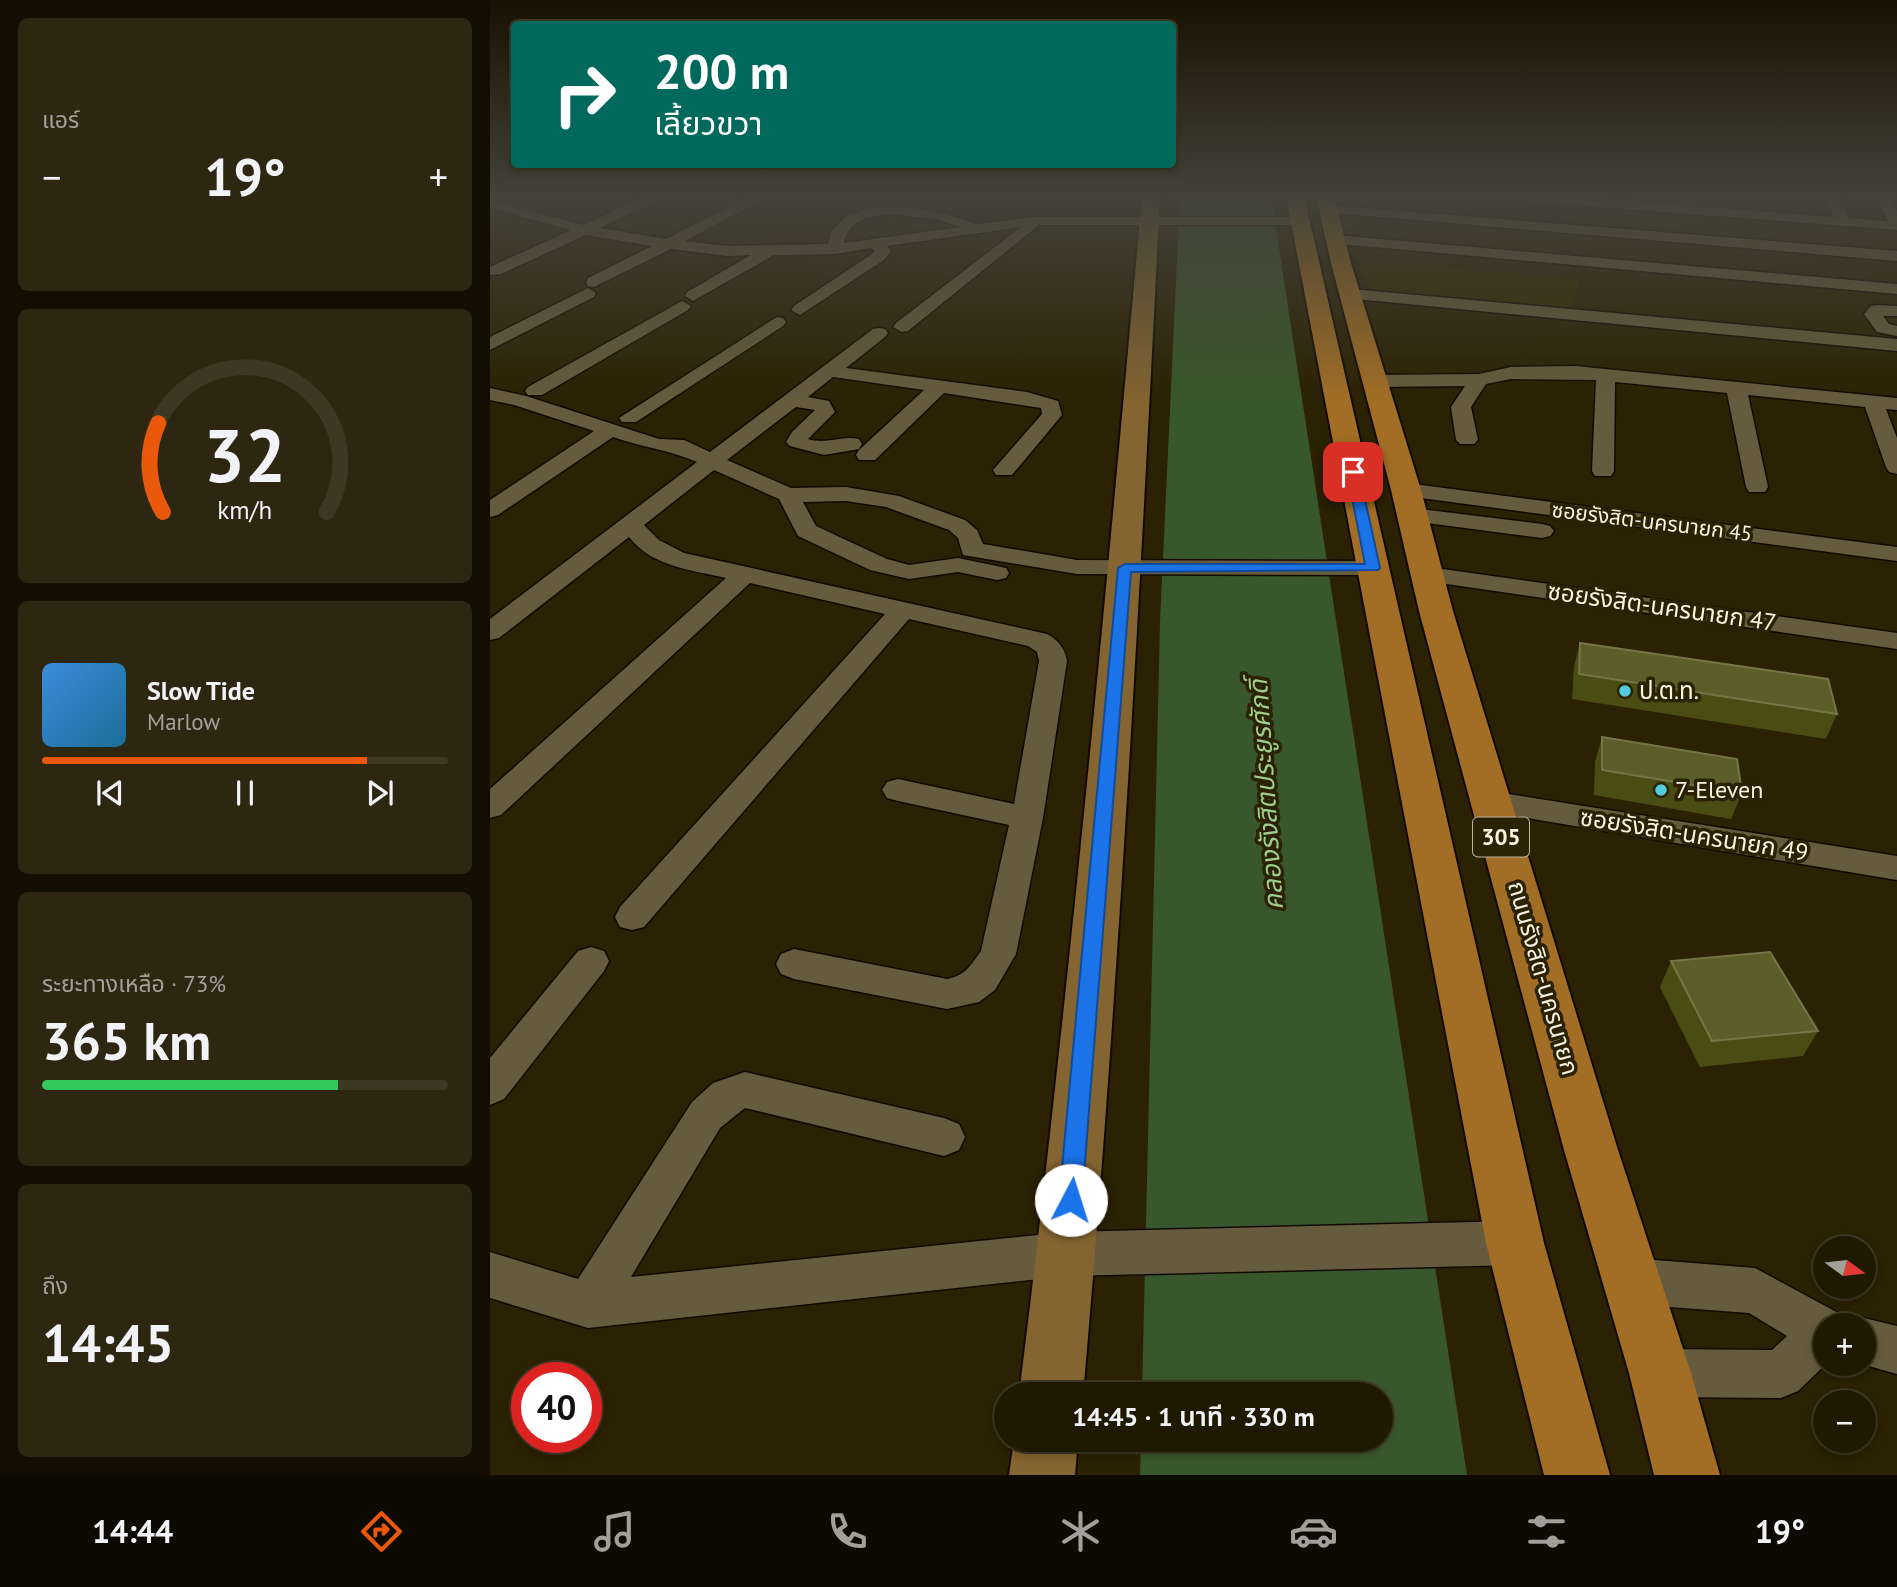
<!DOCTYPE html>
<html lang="th">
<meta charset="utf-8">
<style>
:root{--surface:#201902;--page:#2d2611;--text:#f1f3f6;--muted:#a2a099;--line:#3d3824;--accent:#ea580c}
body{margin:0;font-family:"PT Sans","Noto Sans Thai",sans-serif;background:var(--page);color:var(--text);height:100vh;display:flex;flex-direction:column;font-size:26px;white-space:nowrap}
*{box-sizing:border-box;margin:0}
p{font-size:23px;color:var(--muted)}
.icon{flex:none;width:38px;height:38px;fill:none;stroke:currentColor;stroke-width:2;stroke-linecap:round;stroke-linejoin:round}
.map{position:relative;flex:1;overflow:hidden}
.sheet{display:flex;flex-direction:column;gap:18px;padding:18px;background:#120e01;width:490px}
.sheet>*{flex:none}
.hud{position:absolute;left:21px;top:21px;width:665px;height:147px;border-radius:7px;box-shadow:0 4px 10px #0003,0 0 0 2px var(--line);background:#00695c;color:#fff;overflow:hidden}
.needle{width:46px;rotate:105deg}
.tools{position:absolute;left:1323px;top:1236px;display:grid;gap:14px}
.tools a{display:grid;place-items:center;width:63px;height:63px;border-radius:50%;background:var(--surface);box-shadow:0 4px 10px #0003,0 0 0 2px var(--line);font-size:35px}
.speed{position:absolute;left:21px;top:1362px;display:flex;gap:14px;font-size:35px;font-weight:700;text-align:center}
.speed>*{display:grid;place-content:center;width:91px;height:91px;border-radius:50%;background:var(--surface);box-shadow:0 4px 10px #0003,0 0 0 2px var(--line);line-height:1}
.speed .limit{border:10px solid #d22;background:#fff;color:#111}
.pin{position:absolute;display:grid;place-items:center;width:60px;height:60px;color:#fff;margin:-30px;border-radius:14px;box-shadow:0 4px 10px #0006}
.me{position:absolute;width:77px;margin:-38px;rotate:5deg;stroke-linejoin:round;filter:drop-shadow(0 0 5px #0008)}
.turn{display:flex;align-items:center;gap:24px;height:147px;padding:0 28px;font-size:32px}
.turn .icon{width:91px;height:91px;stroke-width:2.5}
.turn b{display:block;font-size:49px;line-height:60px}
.big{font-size:52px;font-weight:600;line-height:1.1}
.sheet .widget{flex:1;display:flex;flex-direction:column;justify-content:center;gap:10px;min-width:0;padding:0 24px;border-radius:10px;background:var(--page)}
.sheet .dial{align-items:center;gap:0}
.dial svg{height:182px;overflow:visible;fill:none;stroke:var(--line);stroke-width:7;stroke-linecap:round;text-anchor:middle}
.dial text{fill:var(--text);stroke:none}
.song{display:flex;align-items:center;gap:21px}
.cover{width:84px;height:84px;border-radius:10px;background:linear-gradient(135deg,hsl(210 70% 55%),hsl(200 70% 35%))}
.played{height:7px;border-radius:4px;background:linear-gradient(90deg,var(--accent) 80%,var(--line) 80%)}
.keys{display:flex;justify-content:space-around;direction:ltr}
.heat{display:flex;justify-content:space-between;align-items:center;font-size:38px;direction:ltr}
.charge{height:10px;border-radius:5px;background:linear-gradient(90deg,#34c759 73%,var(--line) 0)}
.trip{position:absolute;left:504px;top:1382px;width:399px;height:70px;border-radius:35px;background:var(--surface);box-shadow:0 4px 10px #0003,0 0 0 2px var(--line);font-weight:600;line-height:70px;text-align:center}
.menu{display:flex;height:112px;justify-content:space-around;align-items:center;background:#0d0a01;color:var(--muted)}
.menu .icon{width:49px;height:49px}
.menu .on{color:var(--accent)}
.menu b{font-size:32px;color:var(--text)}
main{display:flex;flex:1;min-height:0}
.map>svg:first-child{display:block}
.built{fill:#342700}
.water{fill:#39572d}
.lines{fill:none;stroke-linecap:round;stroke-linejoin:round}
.street-casing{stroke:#120a00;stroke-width:3}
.secondary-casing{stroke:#120a00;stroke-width:4}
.primary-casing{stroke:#120a00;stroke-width:4}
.street{fill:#675b3d;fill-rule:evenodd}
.secondary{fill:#846431;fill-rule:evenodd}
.primary{fill:#a26e25;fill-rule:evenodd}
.wall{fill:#494d14}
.building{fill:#5c5e2a;stroke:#757647;stroke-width:2}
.route{fill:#1a73e8;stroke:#114b97;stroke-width:2}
.poi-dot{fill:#54cade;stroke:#2b2103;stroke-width:2.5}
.labels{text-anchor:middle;stroke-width:7;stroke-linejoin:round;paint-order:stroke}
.far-street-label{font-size:21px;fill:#faf3e2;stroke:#2b2103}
.shield{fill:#2b2103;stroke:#bcb49f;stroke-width:2}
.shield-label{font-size:23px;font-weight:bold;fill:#faf3e2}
.street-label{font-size:24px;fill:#faf3e2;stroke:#2b2103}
.poi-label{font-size:24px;fill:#faf3e2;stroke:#2b2103;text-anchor:start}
.water-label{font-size:26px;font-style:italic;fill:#9dcf8b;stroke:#2b2103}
</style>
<main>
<section class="sheet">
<div class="widget"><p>แอร์</p>
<div class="heat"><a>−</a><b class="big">19°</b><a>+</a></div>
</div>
<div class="widget dial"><svg viewBox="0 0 100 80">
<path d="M14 69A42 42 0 1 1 86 69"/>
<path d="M14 69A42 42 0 0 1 12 30" stroke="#ea580c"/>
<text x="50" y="56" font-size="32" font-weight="700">32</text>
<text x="50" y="72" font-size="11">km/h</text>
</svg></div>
<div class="widget">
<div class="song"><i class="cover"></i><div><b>Slow Tide</b><p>Marlow</p></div></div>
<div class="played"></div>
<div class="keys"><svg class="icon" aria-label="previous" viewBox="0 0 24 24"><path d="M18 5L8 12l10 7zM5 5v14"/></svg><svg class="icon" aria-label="pause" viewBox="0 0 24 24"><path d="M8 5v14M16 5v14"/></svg><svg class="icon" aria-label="next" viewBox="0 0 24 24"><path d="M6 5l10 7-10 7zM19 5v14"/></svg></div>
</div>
<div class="widget"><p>ระยะทางเหลือ · 73%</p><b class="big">365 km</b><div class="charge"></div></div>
<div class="widget"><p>ถึง</p><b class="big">14:45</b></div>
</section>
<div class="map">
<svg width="1407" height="1475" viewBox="0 0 1407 1475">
<rect width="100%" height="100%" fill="#2b2103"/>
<path class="built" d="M868,259L1089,279L1082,314L881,293Z"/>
<path class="water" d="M690,196H781L977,1475H650L651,1440H891V1395H652L670,622Z"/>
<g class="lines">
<g class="street-casing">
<g id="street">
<path d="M156,196H175L110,228L176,239L261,196H279L195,241L238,246L338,244L341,231L356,216L379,208L400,206L446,211L487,224L543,217H811L818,221L811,225H549L418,331L412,332L403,327L406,323L531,227L397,246L401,251L394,260L310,315L301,310L304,306L382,254L385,251L382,248L345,254L284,255L203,301L195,296L197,292L261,255L238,256L181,249L104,287L98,286L96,282L98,278L162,246L96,235L11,274L0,275V267L81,230L0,208V200L93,225ZM400,214L445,219L470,227L354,243C359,219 379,217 400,214Z"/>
<path d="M1011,196H1075L1344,217L1334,196H1348L1359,218L1398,221L1384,196H1398L1407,211V230L1018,200Z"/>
<path d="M837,205L1407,251V261L832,212L830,209L832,206Z"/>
<path d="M845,235L1407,284V294L840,243L837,240L840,237Z"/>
<path d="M98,288L106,293L104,297L0,350V337Z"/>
<path d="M861,289L1407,339V351L855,298L853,294L855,290Z"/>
<path d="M192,301L201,306L198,310L52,395H38L35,391L38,387Z"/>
<path d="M1387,305L1407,306V316H1393L1399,324L1407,326V336L1387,332L1374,314L1381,306Z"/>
<path d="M287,317L293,318L296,322L293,326L146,422H132L129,418Z"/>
<path d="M389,328L395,329L398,333L395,337L356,368L537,392L568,401L572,415L522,475H506L503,470L552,414L551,408L454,393L385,460H369L366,455L369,450L434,390L343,377L318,397L339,401L345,412L318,439C336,445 352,435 369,439L372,444L369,449L334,455L300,446L296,442L302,432L325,410L306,407L237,460L301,488L356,487L409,496L475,520L487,530L493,544L587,560L883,561L892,563L895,568L892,573L883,575L587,574L473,555L468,538L459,530L396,507L356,501L313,502L326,526L397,559L419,565L468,558L516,568L519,573L516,578L507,580L468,572L419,579L380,570L308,536L289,499L224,470L154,525L169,540L194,553L557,634C568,640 575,648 577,661L553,818L526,954L505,990L489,1002L457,1009L304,979L291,974L286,964L291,954L304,949L457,979C475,976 481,965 491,951L519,825L408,801L397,798L392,790L397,782L408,779L524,804L549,661L547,652L538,646L419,619L154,927L142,930L130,927L125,917L130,907L395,614L260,583L11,815L0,818V789L236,578C202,570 162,567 139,537L9,638L0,640V619L207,462C180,450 151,447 123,437L8,515L0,517V500L104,431L24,405L0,400V388L36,396L169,439L194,440L220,452L383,329Z"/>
<path d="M1085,366L1407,398V410L1396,409L1407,438V474L1399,472L1396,467L1375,407L1258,395L1278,487L1275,492H1259L1256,487L1237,393L1125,382L1124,471L1121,476H1105L1102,471L1106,380L1021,379L996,384L981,407L988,440L984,444H970L966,440L961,407L975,386L885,387L875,381L885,375L989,374L1021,367Z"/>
<path d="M916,483L1407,547V561L908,495L905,490L908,485Z"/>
<path d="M922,508L1052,524L1060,526L1064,531L1060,536L1052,538L914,520L910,515L914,510Z"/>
<path d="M938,567L1407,633V649L929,580L925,575L929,570Z"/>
<path d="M1000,791L1407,856V880L989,810L984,802L989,794Z"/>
<path d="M101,947L114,951L119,961L114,971L14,1099L0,1105V1058L88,951Z"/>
<path d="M255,1072L454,1118L469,1124L475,1137L469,1150L454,1156L255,1108L230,1128L141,1277L576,1232L1025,1221L1041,1228L1047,1243L1041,1258L1025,1265L576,1276L98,1328L0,1298V1252L88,1279L202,1102L223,1083Z"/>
<path d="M1140,1258L1265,1268L1352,1315L1355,1325H1335L1337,1363L1308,1391L1291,1398L1170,1397L1153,1390L1146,1373L1153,1356L1170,1349L1282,1350L1297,1336L1259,1313L1140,1304L1124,1297L1117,1281L1124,1265Z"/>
<path d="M1374,1318L1407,1326V1374L1368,1363H1374V1325H1359Z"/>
</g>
</g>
<g class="secondary-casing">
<g id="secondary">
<path d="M652,196H670C650,596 628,996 593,1395H529C579,996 616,596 652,196Z"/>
<path d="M524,1440H588L585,1475H519Z"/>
</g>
</g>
<g class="primary-casing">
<g id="primary">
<path d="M796,196H814L1054,1243L1120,1475H1054L996,1243Z"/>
<path d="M826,196H844L861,263L931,490L963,611L1128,1150L1201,1373L1230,1475H1164L1139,1373L1074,1150L929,611L901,490L841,263Z"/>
</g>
</g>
<use href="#street" class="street"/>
<use href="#secondary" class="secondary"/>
<use href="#primary" class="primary"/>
</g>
<g class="wall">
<path d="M1090,643L1347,714L1336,739L1082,699L1084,667Z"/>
<path d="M1112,737L1252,793L1241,819L1104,795L1105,762Z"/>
<path d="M1181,961L1328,1031L1313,1056L1210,1067L1170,987Z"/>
</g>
<g class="building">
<path d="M1090,643L1338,679L1347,714L1089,674Z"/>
<path d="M1112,737L1247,759L1252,793L1112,770Z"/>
<path d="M1280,952L1328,1031L1222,1041L1181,961Z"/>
</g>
<linearGradient id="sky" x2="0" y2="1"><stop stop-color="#181202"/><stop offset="0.49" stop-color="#444339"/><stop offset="1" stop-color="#444339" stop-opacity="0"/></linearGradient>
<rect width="1407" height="403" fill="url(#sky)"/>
<path class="route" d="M859,470L869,472L890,568L888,570L641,572L592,1200L589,1208L581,1211L572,1208L569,1200L628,568L635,564H875L857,472Z"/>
<g class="poi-dot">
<circle cx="1135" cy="691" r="7"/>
<circle cx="1171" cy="790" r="7"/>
</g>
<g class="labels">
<g class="far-street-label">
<text transform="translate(1162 522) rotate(7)" y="7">ซอยรังสิต-นครนายก 45</text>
</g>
<rect class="shield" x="983" y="817.5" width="56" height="39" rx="5"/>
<g class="shield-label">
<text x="1011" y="845">305</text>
</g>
<g class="street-label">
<text transform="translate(1172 607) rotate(8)" y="8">ซอยรังสิต-นครนายก 47</text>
<text transform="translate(1204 835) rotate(9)" y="8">ซอยรังสิต-นครนายก 49</text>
<text transform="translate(1053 978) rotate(74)" y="8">ถนนรังสิต-นครนายก</text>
</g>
<g class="poi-label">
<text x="1149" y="699">ป.ต.ท.</text>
<text x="1185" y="798">7-Eleven</text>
</g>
<g class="water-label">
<text transform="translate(776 795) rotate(-94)" y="9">คลองรังสิตประยูรศักดิ์</text>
</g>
</g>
</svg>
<div class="tools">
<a><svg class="needle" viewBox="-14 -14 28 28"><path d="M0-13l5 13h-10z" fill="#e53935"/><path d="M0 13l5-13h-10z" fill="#a2a099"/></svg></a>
<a>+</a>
<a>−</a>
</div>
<div class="speed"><div class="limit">40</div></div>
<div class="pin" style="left:863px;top:472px;background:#d93025"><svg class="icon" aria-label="arrive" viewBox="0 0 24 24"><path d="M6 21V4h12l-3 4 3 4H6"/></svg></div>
<svg class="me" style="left:581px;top:1200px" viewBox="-20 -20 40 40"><circle r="19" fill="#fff"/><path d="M0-13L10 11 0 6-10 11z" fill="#1a73e8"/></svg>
<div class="trip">14:45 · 1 นาที · 330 m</div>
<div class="hud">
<div class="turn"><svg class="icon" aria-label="right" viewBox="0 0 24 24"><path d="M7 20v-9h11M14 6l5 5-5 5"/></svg><div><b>200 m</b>เลี้ยวขวา</div></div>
</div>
</div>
</main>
<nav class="menu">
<b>14:44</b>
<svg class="icon on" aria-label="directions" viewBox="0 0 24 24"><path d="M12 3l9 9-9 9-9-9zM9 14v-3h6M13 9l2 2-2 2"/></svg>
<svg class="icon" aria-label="music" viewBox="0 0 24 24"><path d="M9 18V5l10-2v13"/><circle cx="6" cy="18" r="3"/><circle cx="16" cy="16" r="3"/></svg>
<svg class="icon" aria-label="phone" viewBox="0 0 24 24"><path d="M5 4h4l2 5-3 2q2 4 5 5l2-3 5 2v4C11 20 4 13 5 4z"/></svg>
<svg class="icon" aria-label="climate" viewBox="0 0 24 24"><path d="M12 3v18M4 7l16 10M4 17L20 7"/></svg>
<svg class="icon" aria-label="car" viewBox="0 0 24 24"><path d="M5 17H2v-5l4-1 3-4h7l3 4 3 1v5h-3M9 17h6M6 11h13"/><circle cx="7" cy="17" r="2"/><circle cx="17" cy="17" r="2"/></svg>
<svg class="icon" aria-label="filters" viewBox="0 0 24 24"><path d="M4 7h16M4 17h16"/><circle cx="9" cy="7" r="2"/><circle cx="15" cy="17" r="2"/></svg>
<b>19°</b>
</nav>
